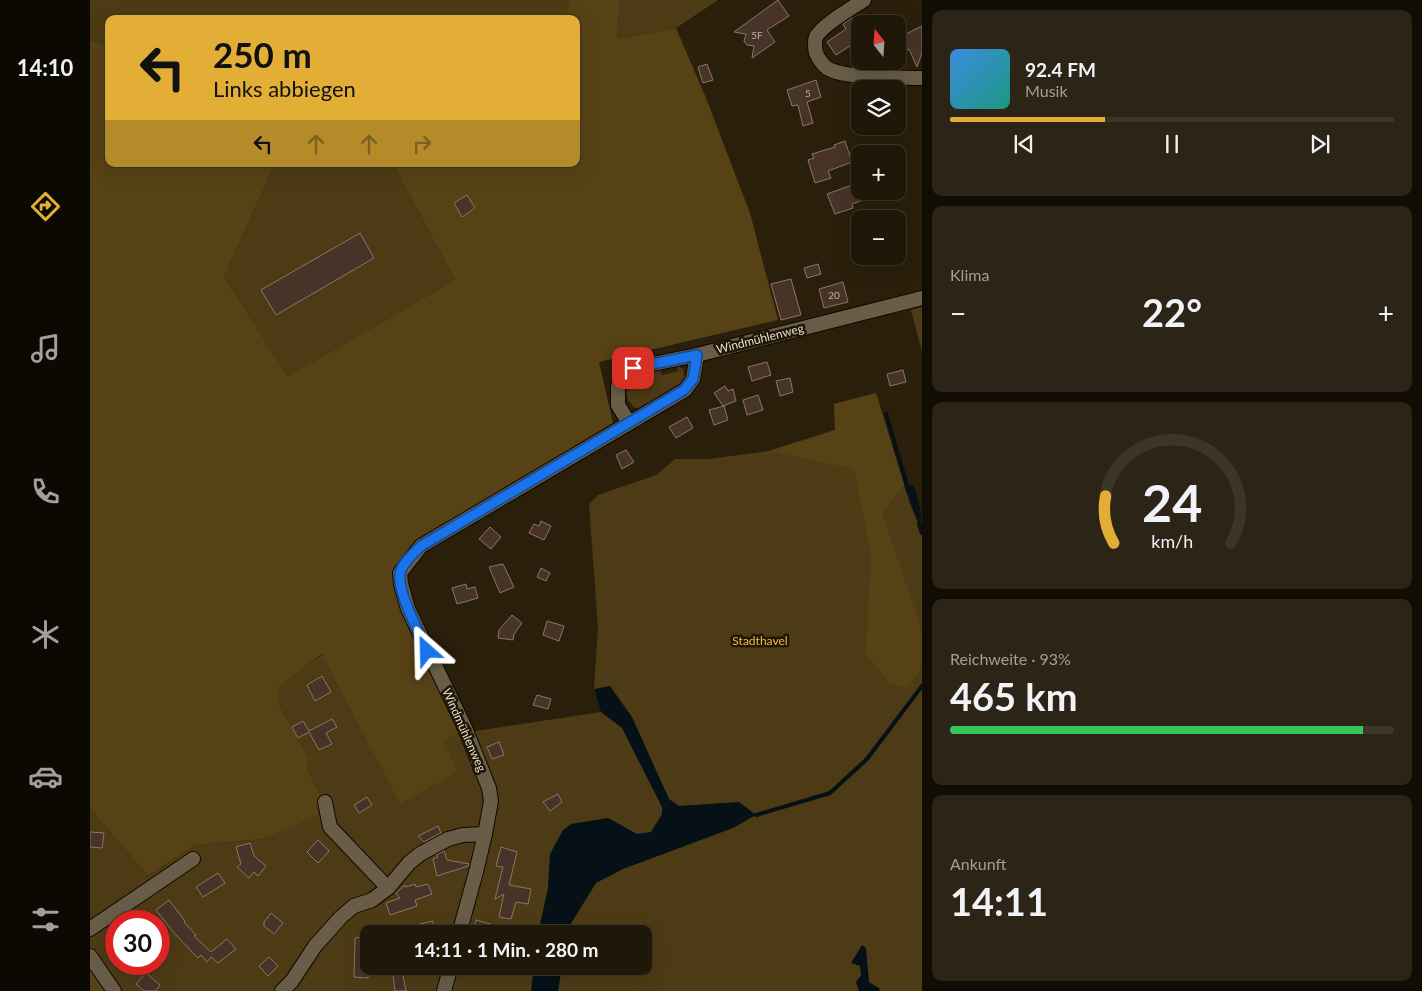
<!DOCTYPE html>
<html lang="de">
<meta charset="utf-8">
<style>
:root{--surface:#1f1708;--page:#2c2416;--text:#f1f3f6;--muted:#a19f9c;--line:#3c3629;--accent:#e3ae35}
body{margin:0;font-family:Lato,sans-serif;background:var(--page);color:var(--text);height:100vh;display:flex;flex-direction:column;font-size:19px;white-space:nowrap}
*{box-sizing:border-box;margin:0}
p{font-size:16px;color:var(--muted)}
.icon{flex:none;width:28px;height:28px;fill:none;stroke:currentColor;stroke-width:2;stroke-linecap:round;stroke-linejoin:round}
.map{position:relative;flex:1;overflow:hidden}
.drawer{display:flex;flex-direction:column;gap:10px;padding:10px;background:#110d04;width:500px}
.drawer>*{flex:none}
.guide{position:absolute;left:15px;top:15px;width:475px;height:152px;border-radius:10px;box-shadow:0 5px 20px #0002,0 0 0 1px var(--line);background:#e3ae35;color:#111;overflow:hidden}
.needle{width:32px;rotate:343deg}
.tools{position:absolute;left:761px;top:15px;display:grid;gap:10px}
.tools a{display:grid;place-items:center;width:55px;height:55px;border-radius:10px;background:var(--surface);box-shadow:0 5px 20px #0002,0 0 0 1px var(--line);font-size:25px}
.speed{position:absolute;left:15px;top:910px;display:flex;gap:10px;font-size:25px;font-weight:700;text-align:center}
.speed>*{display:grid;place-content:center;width:65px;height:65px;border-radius:50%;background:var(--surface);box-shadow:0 5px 20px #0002,0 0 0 1px var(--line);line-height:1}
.speed .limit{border:8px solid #d22;background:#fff;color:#111}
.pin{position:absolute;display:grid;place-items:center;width:42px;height:42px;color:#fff;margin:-21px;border-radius:10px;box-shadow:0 2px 8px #0006}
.me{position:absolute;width:55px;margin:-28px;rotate:335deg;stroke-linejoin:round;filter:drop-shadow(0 0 4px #0008)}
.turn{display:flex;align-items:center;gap:18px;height:105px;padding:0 25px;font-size:22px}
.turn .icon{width:65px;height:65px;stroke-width:2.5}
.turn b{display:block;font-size:35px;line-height:42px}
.lanes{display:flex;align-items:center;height:48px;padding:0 25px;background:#0003;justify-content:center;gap:25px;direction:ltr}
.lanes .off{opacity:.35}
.big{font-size:38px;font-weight:700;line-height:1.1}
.drawer .widget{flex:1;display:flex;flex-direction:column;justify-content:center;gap:8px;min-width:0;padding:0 18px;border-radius:10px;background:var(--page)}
.drawer .dial{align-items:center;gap:0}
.dial svg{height:130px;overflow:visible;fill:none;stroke:var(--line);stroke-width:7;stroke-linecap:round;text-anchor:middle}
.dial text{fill:var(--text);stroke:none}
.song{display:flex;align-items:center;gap:15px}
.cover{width:60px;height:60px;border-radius:8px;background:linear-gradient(135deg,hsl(210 70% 55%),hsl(170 70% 35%))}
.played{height:5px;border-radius:2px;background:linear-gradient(90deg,var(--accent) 35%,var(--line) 35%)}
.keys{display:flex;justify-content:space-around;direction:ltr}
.heat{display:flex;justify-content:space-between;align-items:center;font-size:28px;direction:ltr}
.charge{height:8px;border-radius:4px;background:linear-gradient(90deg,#34c759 93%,var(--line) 0)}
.trip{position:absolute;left:270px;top:925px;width:292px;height:50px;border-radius:10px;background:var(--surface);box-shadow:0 5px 20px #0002,0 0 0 1px var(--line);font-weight:700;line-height:50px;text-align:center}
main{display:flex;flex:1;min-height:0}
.dock{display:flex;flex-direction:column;width:90px;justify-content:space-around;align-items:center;background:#0c0903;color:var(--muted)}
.dock .icon{width:35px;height:35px}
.dock .selected{color:var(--accent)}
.dock b{font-size:22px;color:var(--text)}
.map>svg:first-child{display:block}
.green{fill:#4d3b15;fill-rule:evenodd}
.forest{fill:#574215}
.water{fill:#051017}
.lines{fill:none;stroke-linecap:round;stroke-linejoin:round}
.stream{stroke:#051017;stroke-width:4}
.building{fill:#473327;stroke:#8d7568}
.minor-casing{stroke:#120800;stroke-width:16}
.minor{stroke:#695d48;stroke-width:14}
.route-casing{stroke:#114b97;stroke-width:12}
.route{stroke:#1a73e8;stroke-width:9}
.labels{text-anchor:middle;stroke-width:5;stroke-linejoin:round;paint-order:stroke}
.number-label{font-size:10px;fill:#bdb2a6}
.street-label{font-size:12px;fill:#e4ddd1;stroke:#1f1603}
.park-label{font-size:12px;fill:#f5be4b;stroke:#1f1603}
</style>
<main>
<nav class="dock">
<b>14:10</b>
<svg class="icon selected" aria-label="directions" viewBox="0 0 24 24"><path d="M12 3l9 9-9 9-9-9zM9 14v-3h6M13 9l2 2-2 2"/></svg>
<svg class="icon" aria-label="music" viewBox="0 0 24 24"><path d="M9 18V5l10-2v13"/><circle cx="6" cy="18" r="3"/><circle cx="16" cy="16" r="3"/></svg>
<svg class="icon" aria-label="phone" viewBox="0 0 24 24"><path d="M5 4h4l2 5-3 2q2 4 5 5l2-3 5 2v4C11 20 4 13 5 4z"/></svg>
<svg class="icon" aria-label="climate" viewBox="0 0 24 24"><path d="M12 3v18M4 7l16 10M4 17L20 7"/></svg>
<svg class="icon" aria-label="car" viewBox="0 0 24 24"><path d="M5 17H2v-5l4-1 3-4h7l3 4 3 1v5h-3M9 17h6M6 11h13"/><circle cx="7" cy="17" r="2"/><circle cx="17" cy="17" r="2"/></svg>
<svg class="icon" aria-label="filters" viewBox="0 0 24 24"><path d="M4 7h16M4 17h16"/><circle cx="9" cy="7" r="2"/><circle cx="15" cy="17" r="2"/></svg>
</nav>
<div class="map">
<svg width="832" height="991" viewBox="0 0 832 991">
<rect width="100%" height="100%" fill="#291f0b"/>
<g class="green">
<path d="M0,0H479L475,19H19V46L0,41Z"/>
<path d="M530,0H628L586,28L527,39Z"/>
<path d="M185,164H303L365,280L198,376L134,277Z"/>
<path d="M832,307V352L821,310Z"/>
<path d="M587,366L593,369L595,380L592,384L554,407L545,408C540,403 536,399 537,391C538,374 557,373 570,370L572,375L588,371Z"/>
<path d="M786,393L820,504L832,533V991H17L0,964V809L58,876L105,845L173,839L231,798L217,768L219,759L189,704L187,687L233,654L310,803L368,772L353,740L371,733L511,712L504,689L508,628L499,504L508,495L566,475L585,459H618L679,451L745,430L744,404ZM26,921H69V964H26ZM279,934H554V966H279Z"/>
</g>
<g class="forest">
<path d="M479,0H530L527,39L586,28L616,98L660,213L688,320L509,362L523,423L325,545L310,561L303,572L304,585L371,733L354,740L368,772L310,804L232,654L188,687L189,704L219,759L217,768L231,798L228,815L173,839L105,845L58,876L0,809V41L19,46V164H185L134,277L198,376L365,280L303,164H486V19H475Z"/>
<path d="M786,393L814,485L792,513L832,631V668L817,688L800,684L776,653L781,554L764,469L679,451L745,430L744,404Z"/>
<path d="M0,964L17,991H0Z"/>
</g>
<g class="water">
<path d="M814,485H824L831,513L830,527Z"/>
<path d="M520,686L542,717L579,799L589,806L649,802L666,815L643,828L533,869L506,883L480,925L478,934H448L458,888L460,854L473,830L481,824L518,818L547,834L561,832L572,814V807L532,728L511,712L504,689Z"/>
<path d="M772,945L776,948L779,982L790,989L789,991H769L766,982L771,975L770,966L761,963Z"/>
<path d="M444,966H472L468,991H441Z"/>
</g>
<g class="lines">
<g class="stream">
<path d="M796,414L818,489"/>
<path d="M829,524L832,533"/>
<path d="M666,815L740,793L777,759L832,686"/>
</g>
</g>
<g class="building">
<path d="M688,0L699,16L677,30L685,42L662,58L664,46L657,45L654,41L656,34L644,32Z"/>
<path d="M762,18L770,31L760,39L763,44L746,55L737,42L756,29L753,24Z"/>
<path d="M832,26V53L827,67L819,49L817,50L810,37Z"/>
<path d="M617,64L623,80L613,83L608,67Z"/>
<path d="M726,80L731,97L717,102L723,123L713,126L708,105L702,106L697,90Z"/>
<path d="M755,141L762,162L738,171L741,178L725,183L718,160L724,158L722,154L745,147L744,145Z"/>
<path d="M770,182V191H773L776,199L762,204L763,208L745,214L737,194Z"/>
<path d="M377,195L385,208L372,217L364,203Z"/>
<path d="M270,233L284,258L186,315L171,290Z"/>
<path d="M728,264L731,274L717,278L714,268Z"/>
<path d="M701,279L711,315L691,320L681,284Z"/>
<path d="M753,282L758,302L734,308L729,289Z"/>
<path d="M677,362L681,375L662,381L658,367Z"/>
<path d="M813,370L816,382L800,386L797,374Z"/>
<path d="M700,378L703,392L690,396L686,381Z"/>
<path d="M635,386L638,391L643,389L646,401L633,406L624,393Z"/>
<path d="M668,395L673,410L657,415L653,400Z"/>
<path d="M634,406L638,420L624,425L619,410Z"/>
<path d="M597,417L603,428L586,438L579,427Z"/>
<path d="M536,450L544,462L532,469L526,455Z"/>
<path d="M451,521L461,526L454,540L439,533L444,524L449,526Z"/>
<path d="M400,527L411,537L401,549L389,539Z"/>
<path d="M413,564L424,587L410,593L399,567Z"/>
<path d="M451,568L460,573L456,581L447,577Z"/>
<path d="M376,584L377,589L385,587L388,598L367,604L362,588Z"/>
<path d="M422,615L432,623L424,634L423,640L408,638L409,630Z"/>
<path d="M457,621L474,626L469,641L453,635Z"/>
<path d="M232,676L241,692L225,701L217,685Z"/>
<path d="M447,695L461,699L458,709L443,705Z"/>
<path d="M242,719L247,727L236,733L242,744L229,750L219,732L208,738L202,727L213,721L219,731Z"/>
<path d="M409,742L414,755L402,759L397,747Z"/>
<path d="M468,794L472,802L460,811L453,802Z"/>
<path d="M277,797L282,805L269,813L264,805Z"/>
<path d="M348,826L351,833L334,842L328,836Z"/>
<path d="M0,832L14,833L12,848L0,847Z"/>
<path d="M228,840L239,851L228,863L217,852Z"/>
<path d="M160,843L164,856L176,866L168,876L164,872L159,878L147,867L151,864L146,847Z"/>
<path d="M411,847L427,852L419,885L441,889L438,904L426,902L421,919L409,917L414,894L405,899L413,867L406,866Z"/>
<path d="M354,851L357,860L379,864L378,866L347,876L343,859L348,857L346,855Z"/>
<path d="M128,873L135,883L113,897L106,887Z"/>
<path d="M325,884L326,887L338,884L342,894L325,900L327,906L300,915L296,903L310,898L306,893L315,885L316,887Z"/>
<path d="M79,900L95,921L94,922L106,935L104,936L121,952L137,939L146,949L128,963L121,957L117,962L111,955L108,958L85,934L66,910Z"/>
<path d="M181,913L193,923L184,934L174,926V922Z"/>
<path d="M386,920L425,931L424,934H382Z"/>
<path d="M343,921L344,932H341V934H327L326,925Z"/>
<path d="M279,936L278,978L264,977L265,938Z"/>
<path d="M179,957L188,966L178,976L169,966Z"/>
<path d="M302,966H311L316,991H305Z"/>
<path d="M56,973L70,985L66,991H54L46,984Z"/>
</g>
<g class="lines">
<g class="minor-casing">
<g id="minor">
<path d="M774,0C762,8 732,25 726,37C724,42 725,48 726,53C728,58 732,64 737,68C754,79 810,77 832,78"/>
<path d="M539,423L528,405V386L532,375L543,368L607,355L832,298"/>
<path d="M235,802L240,827L298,888"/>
<path d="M0,929L103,859"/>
<path d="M369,934L386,872L395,834L401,801L399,788L375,728L318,609L311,584L310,573L331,546L595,390L603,379L607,355"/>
<path d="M0,956L24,991"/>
<path d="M192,991L202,981L225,946L251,917L264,906L282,900L298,888L319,863L330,854L358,839L373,835L395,834"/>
<path d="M354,991L361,966"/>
</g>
</g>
<use href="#minor" class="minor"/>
</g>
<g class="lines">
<g class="route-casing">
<path id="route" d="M337,651C330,634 307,592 310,574C311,564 324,553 331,546L594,390L603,379L607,355L543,368"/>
</g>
<use href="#route" class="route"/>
</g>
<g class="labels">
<g class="number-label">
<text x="667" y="39">5F</text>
<text x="718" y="97">5</text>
<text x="744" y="299">20</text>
</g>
<g class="street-label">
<text transform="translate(670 339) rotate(-14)" y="4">Windmühlenweg</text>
<text transform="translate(374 730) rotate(66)" y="4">Windmühlenweg</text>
</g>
<g class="park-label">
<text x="670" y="645">Stadthavel</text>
</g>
</g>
</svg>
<div class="tools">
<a><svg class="needle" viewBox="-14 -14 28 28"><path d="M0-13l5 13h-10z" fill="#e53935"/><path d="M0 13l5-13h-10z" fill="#a19f9c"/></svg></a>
<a><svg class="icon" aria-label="layers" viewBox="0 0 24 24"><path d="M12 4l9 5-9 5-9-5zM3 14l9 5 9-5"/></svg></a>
<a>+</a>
<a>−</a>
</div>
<div class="speed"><div class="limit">30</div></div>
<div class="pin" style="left:543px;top:368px;background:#d93025"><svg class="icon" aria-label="arrive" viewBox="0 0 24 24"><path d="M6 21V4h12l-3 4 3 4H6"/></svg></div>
<svg class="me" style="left:337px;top:651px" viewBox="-20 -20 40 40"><path d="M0-17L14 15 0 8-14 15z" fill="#1a73e8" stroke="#fff" stroke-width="4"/></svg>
<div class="trip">14:11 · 1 Min. · 280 m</div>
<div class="guide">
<div class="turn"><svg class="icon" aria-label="left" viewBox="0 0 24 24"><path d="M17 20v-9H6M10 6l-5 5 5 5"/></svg><div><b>250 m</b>Links abbiegen</div></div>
<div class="lanes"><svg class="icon" aria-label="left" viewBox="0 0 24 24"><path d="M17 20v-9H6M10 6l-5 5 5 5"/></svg><svg class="icon off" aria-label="ahead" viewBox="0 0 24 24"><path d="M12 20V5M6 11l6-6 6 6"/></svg><svg class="icon off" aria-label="ahead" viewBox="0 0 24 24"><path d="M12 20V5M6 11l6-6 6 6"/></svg><svg class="icon off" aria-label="right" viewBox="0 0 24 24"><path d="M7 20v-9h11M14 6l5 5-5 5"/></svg></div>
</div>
</div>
<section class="drawer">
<div class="widget">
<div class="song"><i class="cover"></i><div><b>92.4 FM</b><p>Musik</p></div></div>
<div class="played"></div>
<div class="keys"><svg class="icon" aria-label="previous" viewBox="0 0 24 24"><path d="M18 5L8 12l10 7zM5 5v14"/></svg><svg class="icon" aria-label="pause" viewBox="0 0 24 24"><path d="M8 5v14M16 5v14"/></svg><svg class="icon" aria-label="next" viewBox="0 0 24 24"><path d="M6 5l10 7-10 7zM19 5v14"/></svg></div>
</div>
<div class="widget"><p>Klima</p>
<div class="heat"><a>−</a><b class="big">22°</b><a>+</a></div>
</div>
<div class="widget dial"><svg viewBox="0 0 100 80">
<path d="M14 69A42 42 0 1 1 86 69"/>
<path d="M14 69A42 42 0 0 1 9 40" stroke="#e3ae35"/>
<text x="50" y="56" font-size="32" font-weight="700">24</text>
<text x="50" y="72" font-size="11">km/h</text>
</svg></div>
<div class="widget"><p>Reichweite · 93%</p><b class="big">465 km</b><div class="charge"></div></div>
<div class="widget"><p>Ankunft</p><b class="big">14:11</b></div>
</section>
</main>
